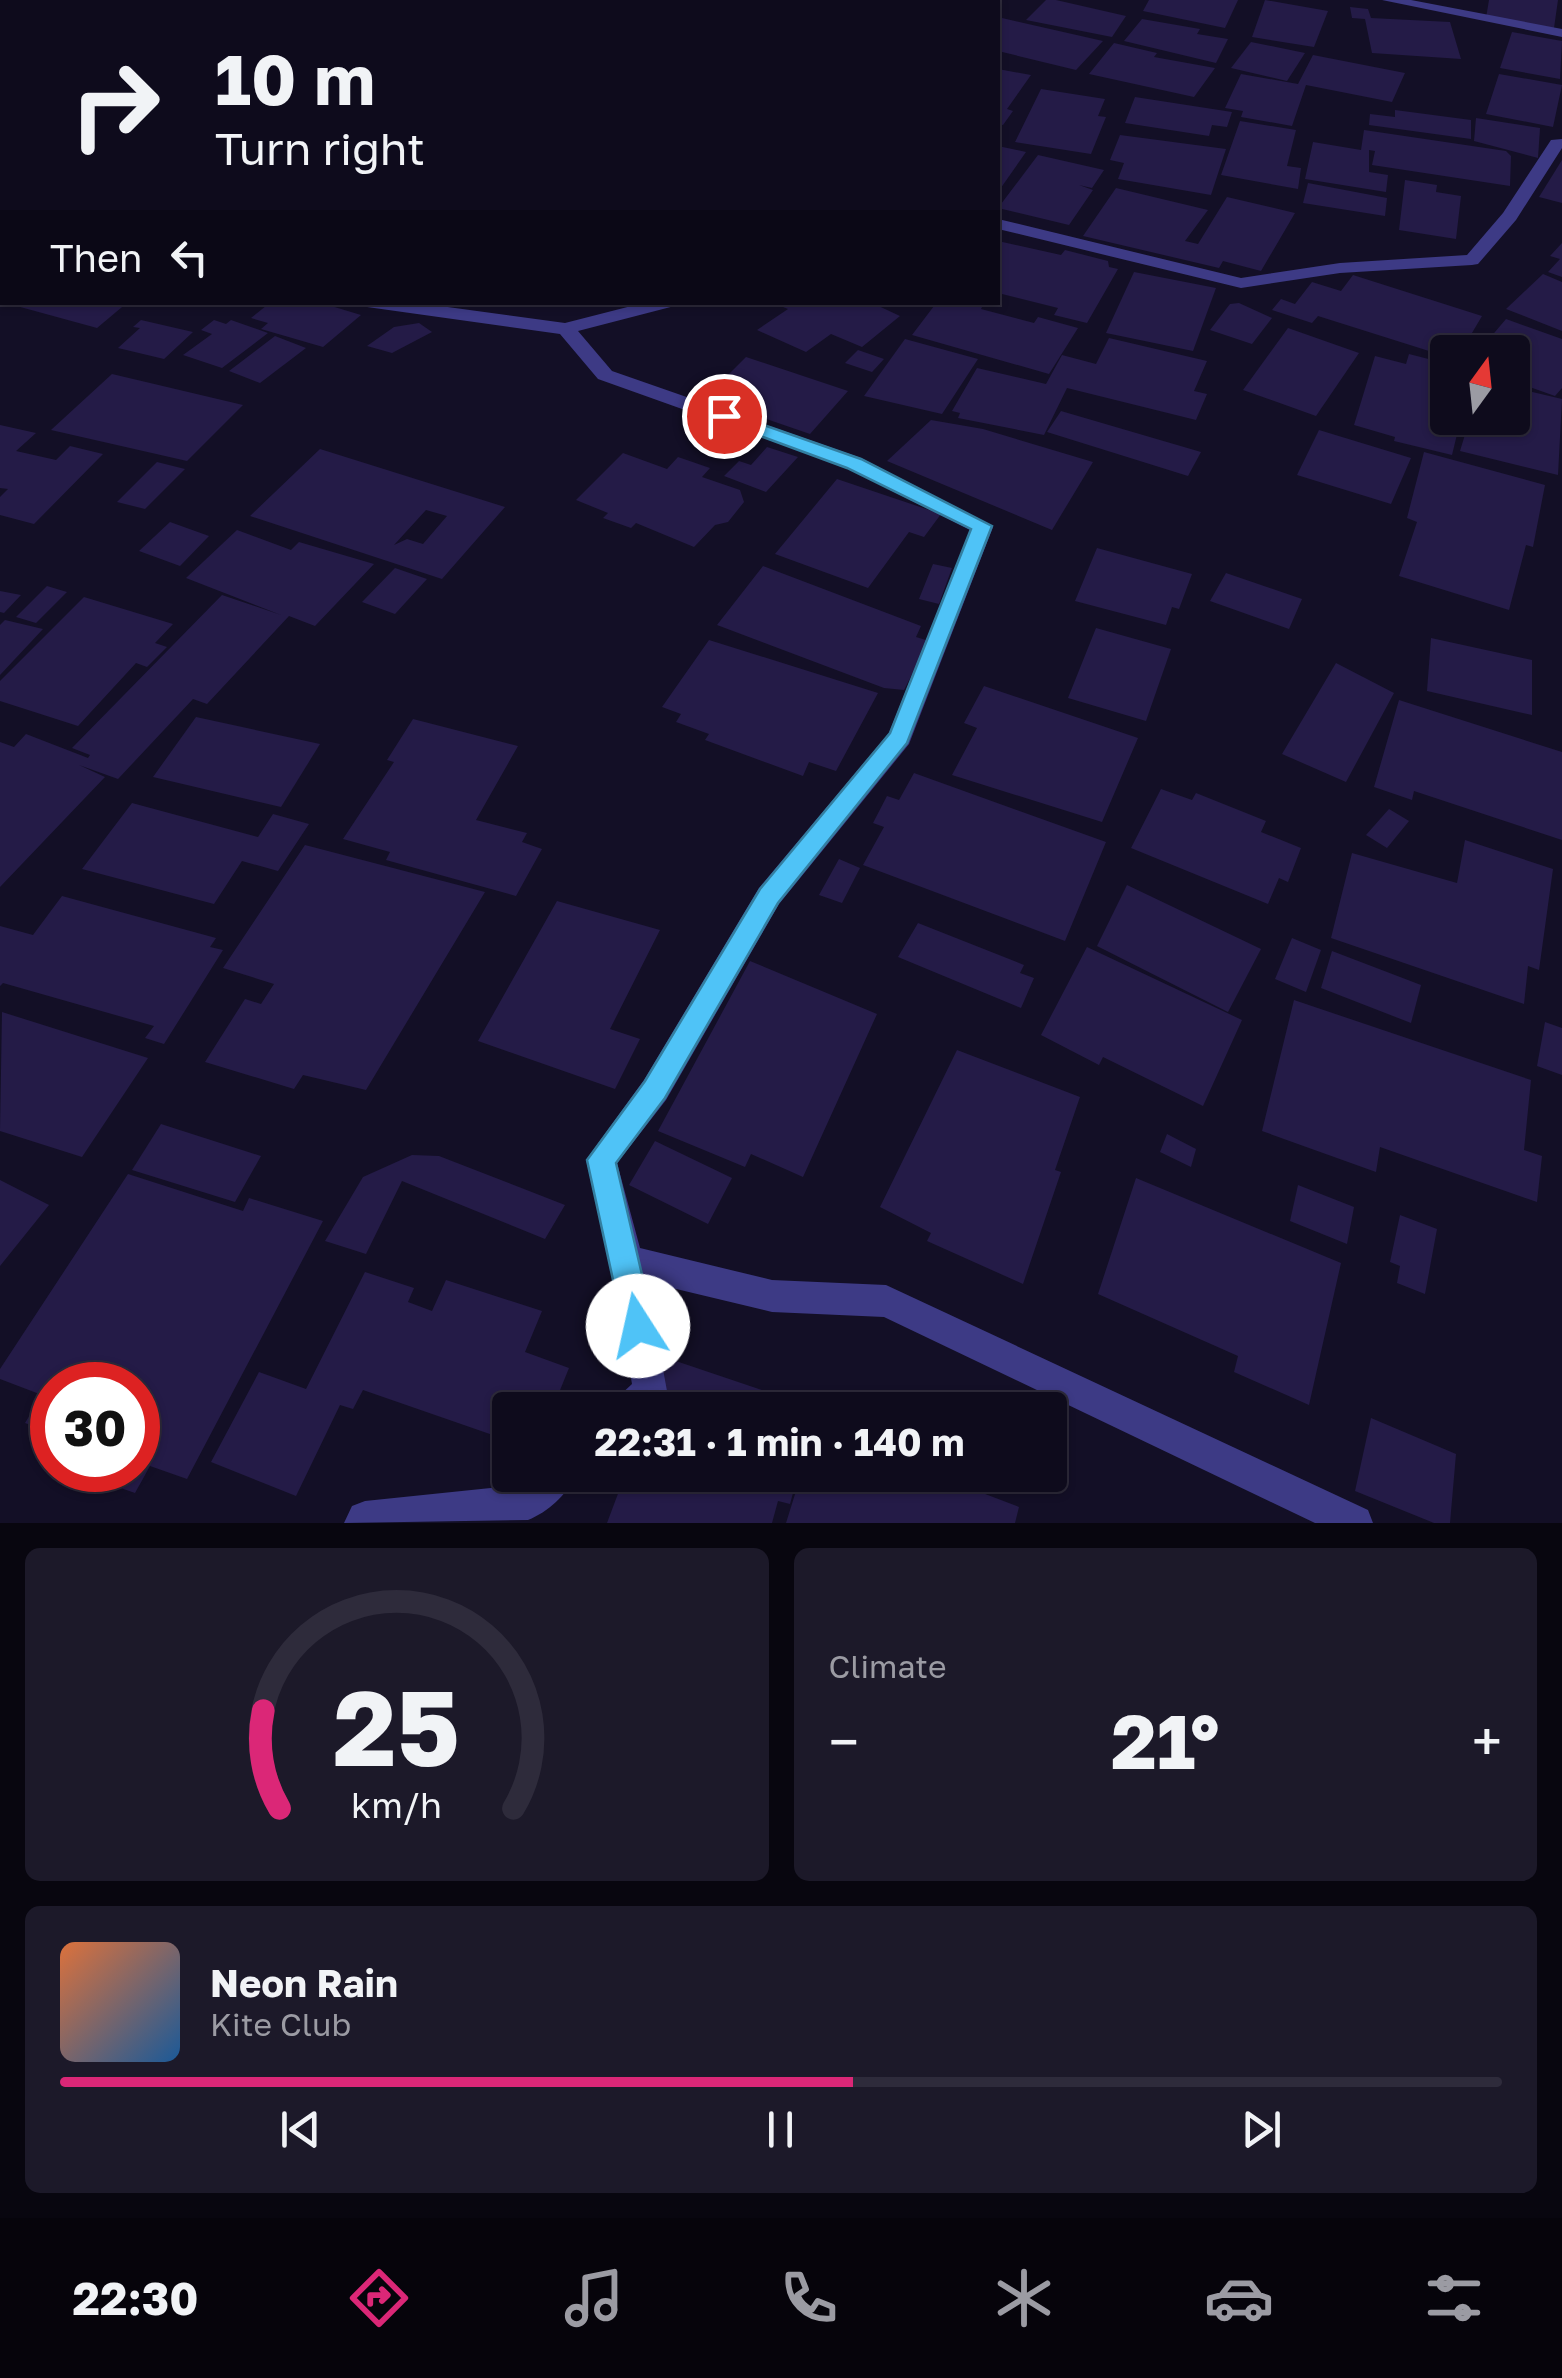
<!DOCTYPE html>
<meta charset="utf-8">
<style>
:root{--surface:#0e0b1c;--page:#1c1929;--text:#f1f3f6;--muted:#9b9ba3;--line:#2e2b3b;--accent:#db2777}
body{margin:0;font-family:"Golos Text",sans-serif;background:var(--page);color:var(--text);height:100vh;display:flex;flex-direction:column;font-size:38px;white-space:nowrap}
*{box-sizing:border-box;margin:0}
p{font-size:32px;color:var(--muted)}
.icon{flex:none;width:55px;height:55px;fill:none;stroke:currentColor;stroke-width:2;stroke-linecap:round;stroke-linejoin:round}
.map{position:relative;height:1523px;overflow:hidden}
.drawer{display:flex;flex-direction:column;gap:25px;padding:25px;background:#08060f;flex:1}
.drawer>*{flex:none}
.banner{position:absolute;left:0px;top:0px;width:1000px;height:305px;box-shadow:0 2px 8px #0004,0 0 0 2px var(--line);background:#0e0b1c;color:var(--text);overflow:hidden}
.needle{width:65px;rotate:15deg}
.fabs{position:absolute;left:1430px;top:335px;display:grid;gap:20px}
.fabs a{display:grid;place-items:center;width:100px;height:100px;border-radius:10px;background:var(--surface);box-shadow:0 2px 8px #0004,0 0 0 2px var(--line);font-size:50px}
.speed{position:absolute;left:30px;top:1362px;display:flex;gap:20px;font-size:50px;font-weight:700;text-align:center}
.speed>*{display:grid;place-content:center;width:130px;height:130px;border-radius:50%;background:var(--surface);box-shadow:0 2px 8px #0004,0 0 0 2px var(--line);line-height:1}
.speed .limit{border:15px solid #d22;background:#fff;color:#111}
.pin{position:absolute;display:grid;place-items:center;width:85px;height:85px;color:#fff;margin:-42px;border:5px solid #fff;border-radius:50%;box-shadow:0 2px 10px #0007}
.me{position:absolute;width:110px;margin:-55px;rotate:350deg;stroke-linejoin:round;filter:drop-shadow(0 0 8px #0008)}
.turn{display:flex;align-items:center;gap:35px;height:210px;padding:0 50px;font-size:45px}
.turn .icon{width:130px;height:130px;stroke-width:2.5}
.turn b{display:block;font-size:70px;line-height:85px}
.then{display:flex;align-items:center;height:95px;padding:0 50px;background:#0003;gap:20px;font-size:38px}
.big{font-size:75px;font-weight:700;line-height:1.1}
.drawer .widget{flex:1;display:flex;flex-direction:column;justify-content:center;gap:15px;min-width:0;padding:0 35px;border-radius:15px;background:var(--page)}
.drawer .dial{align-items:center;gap:0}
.dial svg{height:260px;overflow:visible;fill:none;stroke:var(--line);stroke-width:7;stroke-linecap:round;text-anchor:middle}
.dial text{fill:var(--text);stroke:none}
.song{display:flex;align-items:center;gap:30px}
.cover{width:120px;height:120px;border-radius:15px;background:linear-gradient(135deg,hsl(20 70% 55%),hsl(210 70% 35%))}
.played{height:10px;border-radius:5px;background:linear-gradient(90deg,var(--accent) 55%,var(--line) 55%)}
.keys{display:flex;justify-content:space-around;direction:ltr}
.heat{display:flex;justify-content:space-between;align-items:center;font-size:55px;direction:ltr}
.drawer .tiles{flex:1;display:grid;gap:25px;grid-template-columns:1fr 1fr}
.widget:last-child{grid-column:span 2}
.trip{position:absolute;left:492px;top:1392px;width:575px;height:100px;border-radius:10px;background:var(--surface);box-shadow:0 2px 8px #0004,0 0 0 2px var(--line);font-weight:700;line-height:100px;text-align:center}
.tab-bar{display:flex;height:160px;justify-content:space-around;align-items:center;background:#06040b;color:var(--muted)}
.tab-bar .icon{width:70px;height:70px}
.tab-bar .selected{color:var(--accent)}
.tab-bar b{font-size:45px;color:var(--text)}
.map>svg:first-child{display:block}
.building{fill:#241b47;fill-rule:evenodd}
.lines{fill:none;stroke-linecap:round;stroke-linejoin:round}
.minor{fill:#3d3a85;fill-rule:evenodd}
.primary{stroke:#c25bff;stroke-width:25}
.route{fill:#4fc3f7;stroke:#337fa1;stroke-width:2.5}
</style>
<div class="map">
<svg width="1562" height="1523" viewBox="0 0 1562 1523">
<rect width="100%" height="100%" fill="#130f26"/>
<g class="building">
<path d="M1046,0H1056L1126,16L1112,37L1026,20Z"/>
<path d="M1149,0H1238L1225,28L1143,11Z"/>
<path d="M1265,0L1328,11L1314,47L1252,37Z"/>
<path d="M1489,0H1558L1554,28L1486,18Z"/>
<path d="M1350,7L1368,9L1371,18L1450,22L1461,59L1372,53L1365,19L1352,18Z"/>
<path d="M1002,18L1103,41L1076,70L998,51V23Z"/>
<path d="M1142,19L1200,29L1197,34L1228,39L1216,63L1124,41Z"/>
<path d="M1512,32L1562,41L1560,79L1500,68Z"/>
<path d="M1251,42L1305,53L1287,81L1231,68Z"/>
<path d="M1114,43L1157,53L1154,57L1215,68L1194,97L1089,74Z"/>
<path d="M1313,55L1405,73L1392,102L1306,85L1292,126L1241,117L1243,111L1225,108L1241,74L1298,84Z"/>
<path d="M998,69L1031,75L1007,109L1013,111L1003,125L998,124Z"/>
<path d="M1499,74L1562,85L1553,127L1486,114Z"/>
<path d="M1041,89L1105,99L1098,116L1106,117L1091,154L1015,142Z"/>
<path d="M1135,97L1232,112L1227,127L1212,125L1209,136L1125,123Z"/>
<path d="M1395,110L1471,120V139L1369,125L1370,114L1395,117Z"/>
<path d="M1476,118L1540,128L1538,158L1474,141Z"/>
<path d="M1240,121L1296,130L1287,166L1301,168L1298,189L1221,175Z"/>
<path d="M1364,130L1506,151L1511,156L1510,186L1372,165L1375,151L1369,150V172L1388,175L1386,192L1305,179L1313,142L1361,150Z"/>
<path d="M1120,135L1226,149L1211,195L1118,179L1124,163L1110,160Z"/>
<path d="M998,146L1026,152L998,192Z"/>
<path d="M1038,155L1104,170L1092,188L1079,185L1093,190L1069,225L998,208Z"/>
<path d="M1562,160V203L1539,197Z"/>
<path d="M1405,180L1437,185L1436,192L1461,196L1456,239L1399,230Z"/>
<path d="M1308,183L1387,198L1385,216L1303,203Z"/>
<path d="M1116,188L1208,210L1185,241L1198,244L1227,197L1295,213L1261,271L1223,261L1219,268L1083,236Z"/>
<path d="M998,241L1061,255L1065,250L1108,261L1109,267L1118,269L1087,323L1054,315L1058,308L998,293Z"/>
<path d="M1562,243V277L1548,272L1560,259L1550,256Z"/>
<path d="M1134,272L1216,288L1193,351L1106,333Z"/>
<path d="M1543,274L1562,282V331L1506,309Z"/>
<path d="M1353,275L1482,316L1469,338L1478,341L1471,352H1448V357L1318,316L1312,323L1272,310L1281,299L1295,304L1312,282L1341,291Z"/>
<path d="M16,302H128L97,328L13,305Z"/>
<path d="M271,302H318L361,315L323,347L261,329L268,323L251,318Z"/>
<path d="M791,302H870L900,316L862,347L831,334L806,352L757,330L788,309L783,307Z"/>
<path d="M937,302H973L983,305L981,309L1034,323L1038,317L1078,328L1049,374L912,335Z"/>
<path d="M1239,303L1272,318L1252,344L1210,330L1230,304Z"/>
<path d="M1506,319L1562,339V388L1555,396L1518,383L1515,388L1562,399L1558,475L1460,451L1470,418H1512V352H1478Z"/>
<path d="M141,320L193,332L164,359L118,348L140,328L133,327Z"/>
<path d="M214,320L226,324L231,320L268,333L222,368L183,355L212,334L201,330Z"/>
<path d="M419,323L432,332L392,353L367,346L394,327Z"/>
<path d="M1288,328L1359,353L1316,416L1243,390Z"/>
<path d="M275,336L306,348L260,383L229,371Z"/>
<path d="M1109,338L1207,361L1194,391L1207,394L1196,420L1067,388L1044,435L958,418L960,413L952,411L977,368L1046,384L1062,355L1096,364Z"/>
<path d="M905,339L978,359L942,414L864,396Z"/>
<path d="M858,350L884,359L872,372L845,363Z"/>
<path d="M1409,354L1448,364V418H1461L1452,455L1394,441L1395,437L1354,425L1375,356L1406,364Z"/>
<path d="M746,357L848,391L810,434L705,398Z"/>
<path d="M112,374L243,405L187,461L51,430Z"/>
<path d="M1061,411L1201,452L1188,476L1047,432Z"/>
<path d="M931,420L983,429L1093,462L1052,530L887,461Z"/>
<path d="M0,425L36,433L16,451L56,460L70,446L103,454L34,524L0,515V497L8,489L0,488Z"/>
<path d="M1319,430L1411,458L1391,504L1297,475Z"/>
<path d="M767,447L798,457L766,492L724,476L739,461L751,465Z"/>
<path d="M320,449L505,507L442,579L250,516ZM426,510L447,516L423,544L407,539L394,545Z"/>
<path d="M1424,452L1545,485L1533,547L1526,545L1509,610L1399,576L1417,522L1407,518Z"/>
<path d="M623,453L667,469L678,457L710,468L702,477L740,490L744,502L728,522L715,525L694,547L636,523L631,528L603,518L608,513L576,500Z"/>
<path d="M157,462L185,469L145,509L117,502Z"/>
<path d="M837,479L941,514L924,537L909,532L868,588L775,554Z"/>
<path d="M170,522L209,536L180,566L139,551Z"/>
<path d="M237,530L291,550L299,542L374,564L315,626L289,616L207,704L193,699L118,779L79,765L105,777L0,887V742L14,747L26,734L88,758L90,755L72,748L222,595L281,615L186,578Z"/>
<path d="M1097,548L1192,574L1179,609L1172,607L1166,625L1075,601Z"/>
<path d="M933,564L952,568L939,604L919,599Z"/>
<path d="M763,566L921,626L916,637L929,641L904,690L884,688L717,625Z"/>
<path d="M395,568L427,579L395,614L362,602Z"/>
<path d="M1226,573L1302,599L1289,629L1210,601Z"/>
<path d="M47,586L67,592L36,623L16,617Z"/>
<path d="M0,591L21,595L4,613L0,612Z"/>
<path d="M84,597L173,624L155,643L167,647L147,667L136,663L78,726L0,701V681Z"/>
<path d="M5,620L43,629L0,675V625Z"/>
<path d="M1096,628L1171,649L1146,721L1068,698Z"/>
<path d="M1431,638L1532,660V715L1427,691Z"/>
<path d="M709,640L878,693L836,771L809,762L803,776L705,740L709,734L676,722L681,714L662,707Z"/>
<path d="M1336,663L1394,693L1346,782L1282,754Z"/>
<path d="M984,686L1138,738L1102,822L952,775L977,728L964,723Z"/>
<path d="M1399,700L1562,752V840L1414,791L1412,800L1374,787Z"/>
<path d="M196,717L320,744L281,807L153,777Z"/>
<path d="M413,719L518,746L476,820L527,833L522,842L542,849L516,896L386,860L390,852L343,839L394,762L387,760Z"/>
<path d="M914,773L1106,842L1065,941L863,865L884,827L873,823L887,796L899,800Z"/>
<path d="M1161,789L1192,800L1196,793L1266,821L1261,832L1301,848L1288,882L1279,878L1268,904L1131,848Z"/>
<path d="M132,803L258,837L273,814L309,824L278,871L242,861L214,904L82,869Z"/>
<path d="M1389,809L1409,821L1387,848L1366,835Z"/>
<path d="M1465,840L1553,869L1539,970L1528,966L1524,1004L1331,938L1352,853L1457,883Z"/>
<path d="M305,845L485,892L366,1090L303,1075L294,1089L205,1062L245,999L261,1004L274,984L223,968Z"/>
<path d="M839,859L860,868L842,903L819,895Z"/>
<path d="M1127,885L1261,949L1228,1012L1097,946Z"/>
<path d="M62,896L216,938L210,947L223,950L164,1044L145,1038L154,1026L3,983L0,986V926L33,935Z"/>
<path d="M557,901L660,930L610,1029L640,1039L615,1089L478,1041Z"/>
<path d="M918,923L1024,965L1020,973L1034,978L1021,1008L898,957Z"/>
<path d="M1292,938L1321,950L1306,992L1275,979Z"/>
<path d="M1087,947L1242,1020L1203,1106L1103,1057L1099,1065L1041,1035Z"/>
<path d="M1332,951L1421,985L1411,1023L1321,988Z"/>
<path d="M750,961L877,1014L803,1177L751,1154L745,1167L658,1131Z"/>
<path d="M1294,1000L1531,1080L1524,1150L1542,1156L1537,1202L1380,1147L1376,1172L1262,1131Z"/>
<path d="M2,1012L148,1058L82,1157L0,1131Z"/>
<path d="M1545,1022L1562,1028V1075L1537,1066Z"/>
<path d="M957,1050L1080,1097L1055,1170L1061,1172L1023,1284L927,1241L931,1233L880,1207Z"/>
<path d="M161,1124L261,1156L235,1202L132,1170Z"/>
<path d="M1167,1134L1196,1149L1191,1167L1160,1152Z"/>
<path d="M655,1141L732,1178L708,1224L629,1185Z"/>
<path d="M412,1155L439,1156L565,1205L545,1239L402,1181L366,1254L325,1241L363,1177Z"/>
<path d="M128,1174L243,1211L249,1198L323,1221L187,1479L150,1466L135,1493L72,1471L138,1470V1385H52V1433L25,1423L42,1395L0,1379V1369Z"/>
<path d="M1136,1178L1341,1263L1309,1405L1234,1372L1238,1356L1098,1294Z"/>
<path d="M0,1180L49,1205L0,1266Z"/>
<path d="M1298,1185L1354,1207L1347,1244L1290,1221Z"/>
<path d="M1400,1215L1437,1229L1425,1294L1397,1283L1400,1266L1390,1262Z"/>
<path d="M365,1272L414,1288L408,1302L432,1311L446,1280L542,1311L525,1352L569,1368L552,1410H510V1441L363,1390L353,1409L340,1405L296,1496L211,1462L259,1372L306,1389Z"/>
<path d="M667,1358L818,1409V1410H648Z"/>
<path d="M1371,1418L1456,1454L1450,1523H1434L1355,1491Z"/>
<path d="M625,1475H798L790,1504L778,1501L772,1523H607Z"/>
<path d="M801,1475H975L972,1489L1019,1507L1015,1523H786Z"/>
</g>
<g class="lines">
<g class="minor">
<path d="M1382,0H1411L1562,29V37Z"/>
<path d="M1562,139V148L1516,220L1478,264L1472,265L1340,273L1241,288L998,229V219L1241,278L1340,263L1467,255L1503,213L1551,140Z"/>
<rect x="0" y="218" width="2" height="11"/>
<path d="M358,302H411L565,323L647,302H690L578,331L612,371L861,458L993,527L909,744L779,904L666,1100L617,1163L640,1248L772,1280L886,1285L1368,1510L1373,1523H1315L884,1317L772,1312L647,1282L667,1391L655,1410H612L617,1398L632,1384L611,1261L586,1160L644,1080L759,888L889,733L970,530L847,468L598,379L560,334L367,307Z"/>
<path d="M531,1475H575C567,1495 548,1512 528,1520L344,1523L352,1506L365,1501L520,1485Z"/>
</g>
<g class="primary">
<path d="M183,2L185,0"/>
<path d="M0,192L2,189"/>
</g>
</g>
<path class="route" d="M724,411L861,459L992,526L907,743L778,903L665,1098L616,1163L654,1326L649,1337L638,1341L628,1337L623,1326L587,1160L645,1081L760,889L890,733L971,529L847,468L717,420L714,416Z"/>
</svg>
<div class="fabs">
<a><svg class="needle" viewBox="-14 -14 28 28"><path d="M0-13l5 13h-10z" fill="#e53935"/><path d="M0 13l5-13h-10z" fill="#9b9ba3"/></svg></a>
</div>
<div class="speed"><div class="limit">30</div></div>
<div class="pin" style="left:724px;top:416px;background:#d93025"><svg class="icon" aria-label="arrive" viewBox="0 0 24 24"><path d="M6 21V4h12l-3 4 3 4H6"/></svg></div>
<svg class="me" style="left:638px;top:1326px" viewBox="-20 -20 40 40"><circle r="19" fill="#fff"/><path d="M0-13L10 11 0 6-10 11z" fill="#4fc3f7"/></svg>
<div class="trip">22:31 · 1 min · 140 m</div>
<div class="banner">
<div class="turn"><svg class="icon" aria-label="right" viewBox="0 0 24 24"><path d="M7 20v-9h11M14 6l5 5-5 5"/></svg><div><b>10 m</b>Turn right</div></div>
<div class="then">Then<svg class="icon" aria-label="left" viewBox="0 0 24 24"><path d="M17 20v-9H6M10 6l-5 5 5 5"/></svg></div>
</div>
</div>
<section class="drawer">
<div class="tiles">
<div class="widget dial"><svg viewBox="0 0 100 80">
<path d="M14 69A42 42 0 1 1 86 69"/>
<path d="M14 69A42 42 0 0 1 9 39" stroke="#db2777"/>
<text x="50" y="56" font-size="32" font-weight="700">25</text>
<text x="50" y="72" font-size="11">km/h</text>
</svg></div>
<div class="widget"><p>Climate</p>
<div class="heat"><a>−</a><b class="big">21°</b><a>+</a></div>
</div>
<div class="widget">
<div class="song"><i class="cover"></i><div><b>Neon Rain</b><p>Kite Club</p></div></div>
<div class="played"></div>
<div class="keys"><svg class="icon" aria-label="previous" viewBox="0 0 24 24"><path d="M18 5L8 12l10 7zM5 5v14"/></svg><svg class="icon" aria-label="pause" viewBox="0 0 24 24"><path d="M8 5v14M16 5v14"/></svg><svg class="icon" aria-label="next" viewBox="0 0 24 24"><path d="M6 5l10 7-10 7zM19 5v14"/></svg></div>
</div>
</div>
</section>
<nav class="tab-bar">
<b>22:30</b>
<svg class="icon selected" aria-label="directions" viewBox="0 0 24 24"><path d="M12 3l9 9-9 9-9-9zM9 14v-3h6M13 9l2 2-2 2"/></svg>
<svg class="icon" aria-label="music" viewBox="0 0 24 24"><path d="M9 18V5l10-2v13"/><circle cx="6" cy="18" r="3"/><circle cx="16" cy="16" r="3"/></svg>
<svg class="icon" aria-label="phone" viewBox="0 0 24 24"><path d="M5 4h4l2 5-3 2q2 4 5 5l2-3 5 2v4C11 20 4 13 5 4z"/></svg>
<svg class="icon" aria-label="climate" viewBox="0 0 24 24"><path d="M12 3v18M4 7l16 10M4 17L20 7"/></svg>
<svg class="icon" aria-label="car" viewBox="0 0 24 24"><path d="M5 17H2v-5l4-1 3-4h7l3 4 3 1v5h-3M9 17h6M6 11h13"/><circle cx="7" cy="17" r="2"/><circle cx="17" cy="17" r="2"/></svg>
<svg class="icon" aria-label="filters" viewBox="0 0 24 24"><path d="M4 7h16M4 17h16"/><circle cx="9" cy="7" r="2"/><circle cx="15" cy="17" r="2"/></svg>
</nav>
